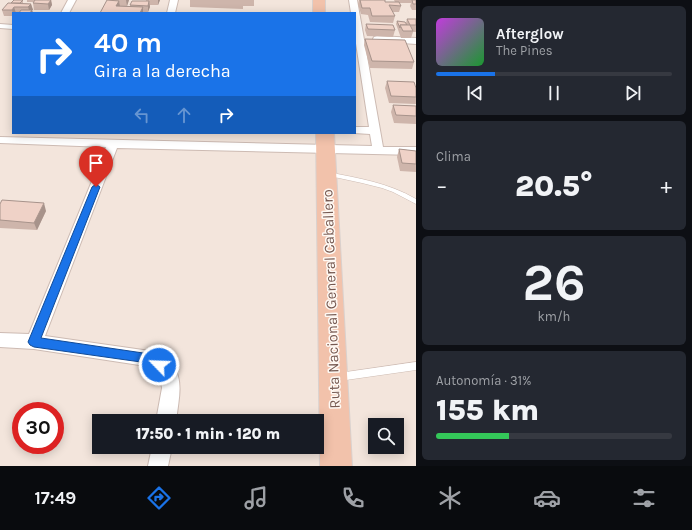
<!DOCTYPE html>
<html lang="es">
<meta charset="utf-8">
<style>
:root{--surface:#171b24;--page:#242831;--text:#f1f3f6;--muted:#9ea1a6;--line:#363941;--accent:#1a73e8}
body{margin:0;font-family:Karla,sans-serif;background:var(--page);color:var(--text);height:100vh;display:flex;flex-direction:column;font-size:15px;white-space:nowrap}
*{box-sizing:border-box;margin:0}
p{font-size:13px;color:var(--muted)}
.icon{flex:none;width:22px;height:22px;fill:none;stroke:currentColor;stroke-width:2;stroke-linecap:round;stroke-linejoin:round}
.map{position:relative;flex:1;overflow:hidden}
.sheet{display:flex;flex-direction:column;gap:6px;padding:6px;background:#0d0f14;width:276px}
.sheet>*{flex:none}
.hud{position:absolute;left:12px;top:12px;width:344px;height:122px;border-radius:0px;box-shadow:0 2px 10px #0003;background:#1a73e8;color:#fff;overflow:hidden}
.controls{position:absolute;left:368px;top:418px;display:grid;gap:8px}
.controls a{display:grid;place-items:center;width:36px;height:36px;border-radius:0px;background:var(--surface);box-shadow:0 2px 10px #0003;font-size:20px}
.speed{position:absolute;left:12px;top:402px;display:flex;gap:8px;font-size:20px;font-weight:700;text-align:center}
.speed>*{display:grid;place-content:center;width:52px;height:52px;border-radius:50%;background:var(--surface);box-shadow:0 2px 10px #0003;line-height:1}
.speed .limit{border:6px solid #d22;background:#fff;color:#111}
.pin{position:absolute;display:grid;place-items:center;width:34px;height:34px;color:#fff;margin:-41px -17px;border-radius:50% 50% 50% 0;rotate:-45deg;box-shadow:0 0 4px #0007}
.pin .icon{rotate:45deg}
.me{position:absolute;width:44px;margin:-22px;rotate:294deg;stroke-linejoin:round;filter:drop-shadow(0 0 3px #0008)}
.turn{display:flex;align-items:center;gap:14px;height:84px;padding:0 16px;font-size:18px}
.turn .icon{width:52px;height:52px;stroke-width:2.5}
.turn b{display:block;font-size:28px;line-height:34px}
.lanes{display:flex;align-items:center;height:38px;padding:0 16px;background:#0003;justify-content:center;gap:20px;direction:ltr}
.lanes .off{opacity:.35}
.big{font-size:30px;font-weight:800;line-height:1.1}
.sheet .card{flex:1;display:flex;flex-direction:column;justify-content:center;gap:6px;min-width:0;padding:0 14px;border-radius:6px;background:var(--page)}
.sheet .dial{align-items:center;gap:0}
.dial b{font-size:52px;line-height:1}
.song{display:flex;align-items:center;gap:12px}
.cover{width:48px;height:48px;border-radius:6px;background:linear-gradient(135deg,hsl(290 70% 55%),hsl(130 70% 35%))}
.played{height:4px;border-radius:2px;background:linear-gradient(90deg,var(--accent) 25%,var(--line) 25%)}
.keys{display:flex;justify-content:space-around;direction:ltr}
.heat{display:flex;justify-content:space-between;align-items:center;font-size:22px;direction:ltr}
.charge{height:6px;border-radius:3px;background:linear-gradient(90deg,#34c759 31%,var(--line) 0)}
.trip{position:absolute;left:92px;top:414px;width:232px;height:40px;border-radius:0px;background:var(--surface);box-shadow:0 2px 10px #0003;font-weight:800;line-height:40px;text-align:center}
.dock{display:flex;height:64px;justify-content:space-around;align-items:center;background:#090b0e;color:var(--muted)}
.dock .icon{width:28px;height:28px}
.dock .on{color:var(--accent)}
.dock b{font-size:18px;color:var(--text)}
main{display:flex;flex:1;min-height:0}
.map>svg:first-child{display:block}
.residential{fill:#f3e5dc;fill-rule:evenodd}
.lines{fill:none;stroke-linecap:round;stroke-linejoin:round}
.service-casing{stroke:#cdbbb3;stroke-width:1}
.minor-casing{stroke:#cdbbb3;stroke-width:2}
.trunk-casing{stroke:#d9d1ce;stroke-width:2}
.service{fill:#fff;fill-rule:evenodd}
.minor{fill:#fff;fill-rule:evenodd}
.trunk{fill:#f2c2ab;fill-rule:evenodd}
.wall{fill:#ceb5ab}
.shaded-wall{fill:#a7938b}
.building{fill:#efd2c7;stroke:#a7938b}
.route{fill:#1a73e8;stroke:#114b97}
.labels{text-anchor:middle;stroke-width:3;stroke-linejoin:round;paint-order:stroke}
.street-label{font-size:15px;fill:#765951;stroke:#fef9f4}
</style>
<main>
<div class="map">
<svg width="416" height="466" viewBox="0 0 416 466">
<rect width="100%" height="100%" fill="#fbf4ed"/>
<path class="residential" d="M0,0H416V466H0ZM13,13H355V133H13ZM21,411H55V445H21ZM99,421H317V447H99ZM375,425H397V447H375Z"/>
<g class="lines">
<g class="service-casing">
<g id="service">
<path d="M327,172C358,178 389,183 416,199V204L393,192L382,188L362,183L325,175L324,174L325,173Z"/>
<path d="M416,362V370L339,381L336,380L334,377L336,374L339,373Z"/>
</g>
</g>
<g class="minor-casing">
<g id="minor">
<path d="M68,0H76L69,13H61Z"/>
<path d="M170,0H178L175,13H167Z"/>
<path d="M349,0H357L383,147H416V155L117,148L45,336L150,351C188,365 180,389 176,421H156L162,388L160,376L146,366L34,349L0,347V333L29,334L106,147L0,143V137L372,146L370,134L354,133H355V127H369L355,37V13H351Z"/>
<path d="M0,24L13,25V29L0,28Z"/>
<path d="M377,36L416,38V44L374,41L373,39L374,37Z"/>
<path d="M152,447H172L168,466H148Z"/>
</g>
</g>
<g class="trunk-casing">
<g id="trunk">
<rect x="313" y="0" width="12" height="13"/>
<path d="M316,133H334L352,466H320Z"/>
</g>
</g>
<use href="#service" class="service"/>
<use href="#minor" class="minor"/>
<use href="#trunk" class="trunk"/>
</g>
<g class="wall">
<path d="M23,0V3L31,4L33,10H32L33,13H13V16H4L2,10L11,3Z"/>
<path d="M27,0H51L52,5L49,10H34L33,3L34,2H27Z"/>
<path d="M109,0H129L127,6H120H130V5L146,1V0H160L158,5H150L148,12L100,13Z"/>
<path d="M190,0H254V6H243V9L190,7Z"/>
<path d="M359,0H385V2H395L394,0H416V10H412L410,6L411,3H399L401,6L399,12H392L395,16L393,23L370,22L368,15L361,14L358,4Z"/>
<path d="M407,19H416V32H413L411,38H401L396,24L397,21L406,23Z"/>
<path d="M366,24L395,30L393,37L367,36L365,30Z"/>
<path d="M365,39L414,62L412,69L370,68L364,45Z"/>
<path d="M387,81L416,88V104L389,103L385,88Z"/>
<path d="M393,105L416,106V124L394,123L391,112Z"/>
<path d="M399,149L416,151V172L400,171L397,157Z"/>
<path d="M0,204L46,211L37,230L0,228Z"/>
</g>
<g class="shaded-wall">
<path d="M51,0L52,5L49,10L48,4Z"/>
<path d="M126,0H129L127,6Z"/>
<path d="M158,0H160L158,5Z"/>
<path d="M119,1L120,7L116,6Z"/>
<path d="M149,1L150,7L148,12V6Z"/>
<path d="M31,4L33,10H32L33,13H30L28,7Z"/>
<path d="M14,7L16,13H13V15L12,10Z"/>
<path d="M143,7V13H140Z"/>
<path d="M44,203L46,211L37,230L34,223Z"/>
</g>
<g class="building">
<path d="M14,0H23L20,3H11Z"/>
<path d="M35,0H51L48,4L33,3Z"/>
<path d="M107,0L119,1L116,6L143,7L140,13H100Z"/>
<path d="M360,0H385V2H399L401,6L389,5L395,16H372L370,8H362Z"/>
<path d="M412,0H416V4H413Z"/>
<path d="M132,1H149L148,6L130,5Z"/>
<path d="M8,3L31,4L28,7H14L12,10H2Z"/>
<path d="M21,10H32L30,13H19Z"/>
<path d="M407,19H416V25H410Z"/>
<path d="M397,21L405,22L407,25H400V28Z"/>
<path d="M366,24L393,25L395,30L368,29Z"/>
<path d="M400,25H410L413,31H403Z"/>
<path d="M365,39L405,40L414,62L372,61Z"/>
<path d="M387,81L414,82L416,88V97L391,96Z"/>
<path d="M393,105L416,106V116L396,115Z"/>
<path d="M399,149L416,151V164L402,163Z"/>
<path d="M2,200L44,203L34,223L0,220V204Z"/>
</g>
<path class="route" d="M96,184L100,187L41,338L150,354L163,362L165,365L163,369L159,370L148,363L34,347L30,345L28,342L92,187Z"/>
<g class="labels">
<g class="street-label">
<text transform="translate(331 299) rotate(-92)" y="5">Ruta Nacional General Caballero</text>
</g>
</g>
</svg>
<div class="controls">
<a><svg class="icon" aria-label="search" viewBox="0 0 24 24"><circle cx="10" cy="10" r="6"/><path d="M15 15l6 6"/></svg></a>
</div>
<div class="speed"><div class="limit">30</div></div>
<div class="pin" style="left:96px;top:187px;background:#d93025"><svg class="icon" aria-label="arrive" viewBox="0 0 24 24"><path d="M6 21V4h12l-3 4 3 4H6"/></svg></div>
<svg class="me" style="left:159px;top:365px" viewBox="-20 -20 40 40"><circle r="17" fill="#1a73e8" stroke="#fff" stroke-width="3"/><path d="M0-11L8 9 0 5-8 9z" fill="#fff"/></svg>
<div class="trip">17:50 · 1 min · 120 m</div>
<div class="hud">
<div class="turn"><svg class="icon" aria-label="right" viewBox="0 0 24 24"><path d="M7 20v-9h11M14 6l5 5-5 5"/></svg><div><b>40 m</b>Gira a la derecha</div></div>
<div class="lanes"><svg class="icon off" aria-label="left" viewBox="0 0 24 24"><path d="M17 20v-9H6M10 6l-5 5 5 5"/></svg><svg class="icon off" aria-label="ahead" viewBox="0 0 24 24"><path d="M12 20V5M6 11l6-6 6 6"/></svg><svg class="icon" aria-label="right" viewBox="0 0 24 24"><path d="M7 20v-9h11M14 6l5 5-5 5"/></svg></div>
</div>
</div>
<section class="sheet">
<div class="card">
<div class="song"><i class="cover"></i><div><b>Afterglow</b><p>The Pines</p></div></div>
<div class="played"></div>
<div class="keys"><svg class="icon" aria-label="previous" viewBox="0 0 24 24"><path d="M18 5L8 12l10 7zM5 5v14"/></svg><svg class="icon" aria-label="pause" viewBox="0 0 24 24"><path d="M8 5v14M16 5v14"/></svg><svg class="icon" aria-label="next" viewBox="0 0 24 24"><path d="M6 5l10 7-10 7zM19 5v14"/></svg></div>
</div>
<div class="card"><p>Clima</p>
<div class="heat"><a>−</a><b class="big">20.5°</b><a>+</a></div>
</div>
<div class="card dial"><b>26</b><p>km/h</p></div>
<div class="card"><p>Autonomía · 31%</p><b class="big">155 km</b><div class="charge"></div></div>
</section>
</main>
<nav class="dock">
<b>17:49</b>
<svg class="icon on" aria-label="directions" viewBox="0 0 24 24"><path d="M12 3l9 9-9 9-9-9zM9 14v-3h6M13 9l2 2-2 2"/></svg>
<svg class="icon" aria-label="music" viewBox="0 0 24 24"><path d="M9 18V5l10-2v13"/><circle cx="6" cy="18" r="3"/><circle cx="16" cy="16" r="3"/></svg>
<svg class="icon" aria-label="phone" viewBox="0 0 24 24"><path d="M5 4h4l2 5-3 2q2 4 5 5l2-3 5 2v4C11 20 4 13 5 4z"/></svg>
<svg class="icon" aria-label="climate" viewBox="0 0 24 24"><path d="M12 3v18M4 7l16 10M4 17L20 7"/></svg>
<svg class="icon" aria-label="car" viewBox="0 0 24 24"><path d="M5 17H2v-5l4-1 3-4h7l3 4 3 1v5h-3M9 17h6M6 11h13"/><circle cx="7" cy="17" r="2"/><circle cx="17" cy="17" r="2"/></svg>
<svg class="icon" aria-label="filters" viewBox="0 0 24 24"><path d="M4 7h16M4 17h16"/><circle cx="9" cy="7" r="2"/><circle cx="15" cy="17" r="2"/></svg>
</nav>
